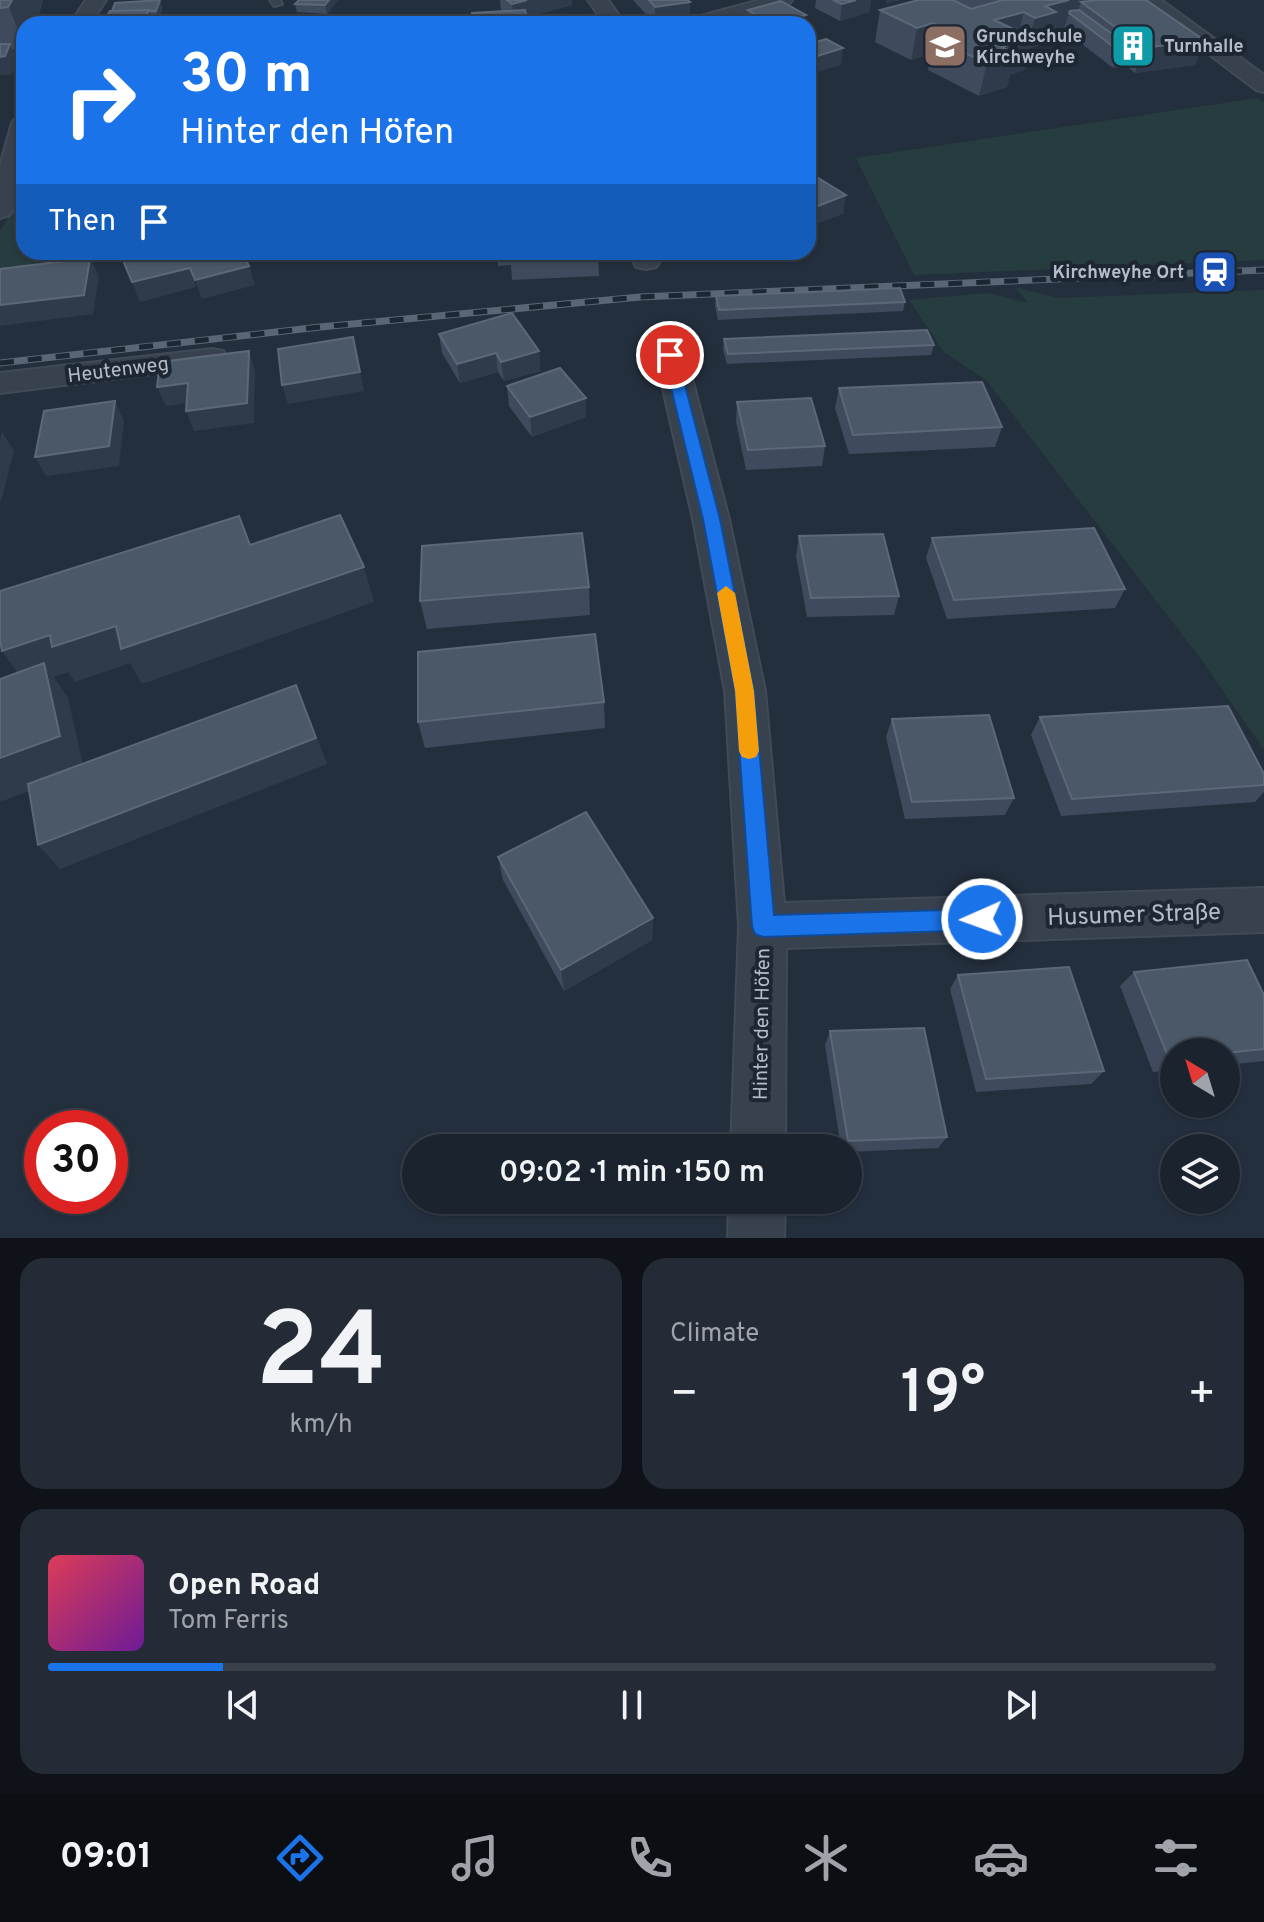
<!DOCTYPE html>
<meta charset="utf-8">
<style>
:root{--surface:#1b232e;--page:#242b36;--text:#f1f3f6;--muted:#a0a4aa;--line:#39404a;--accent:#1a73e8}
body{margin:0;font-family:Overpass,sans-serif;background:var(--page);color:var(--text);height:100vh;display:flex;flex-direction:column;font-size:30px;white-space:nowrap}
*{box-sizing:border-box;margin:0}
p{font-size:26px;color:var(--muted)}
.icon{flex:none;width:44px;height:44px;fill:none;stroke:currentColor;stroke-width:2;stroke-linecap:round;stroke-linejoin:round}
.map{position:relative;height:1238px;overflow:hidden}
.panel{display:flex;flex-direction:column;gap:20px;padding:20px;background:#0f1319;flex:1}
.panel>*{flex:none}
.banner{position:absolute;left:16px;top:16px;width:800px;height:244px;border-radius:24px;box-shadow:0 2px 6px #0004,0 0 0 2px var(--line);background:#1a73e8;color:#fff;overflow:hidden}
.needle{width:52px;rotate:322deg}
.tools{position:absolute;left:1160px;top:1038px;display:grid;gap:16px}
.tools a{display:grid;place-items:center;width:80px;height:80px;border-radius:50%;background:var(--surface);box-shadow:0 2px 6px #0004,0 0 0 2px var(--line);font-size:40px}
.speed{position:absolute;left:24px;top:1110px;display:flex;gap:16px;font-size:40px;font-weight:700;text-align:center}
.speed>*{display:grid;place-content:center;width:104px;height:104px;border-radius:50%;background:var(--surface);box-shadow:0 2px 6px #0004,0 0 0 2px var(--line);line-height:1}
.speed .limit{border:12px solid #d22;background:#fff;color:#111}
.pin{position:absolute;display:grid;place-items:center;width:68px;height:68px;color:#fff;margin:-34px;border:4px solid #fff;border-radius:50%;box-shadow:0 2px 8px #0007}
.me{position:absolute;width:88px;margin:-44px;rotate:268deg;stroke-linejoin:round;filter:drop-shadow(0 0 6px #0008)}
.turn{display:flex;align-items:center;gap:28px;height:168px;padding:0 32px;font-size:36px}
.turn .icon{width:104px;height:104px;stroke-width:2.5}
.turn b{display:block;font-size:56px;line-height:68px}
.then{display:flex;align-items:center;height:76px;padding:0 32px;background:#0003;gap:16px;font-size:30px}
.big{font-size:60px;font-weight:600;line-height:1.1}
.panel .tile{flex:1;display:flex;flex-direction:column;justify-content:center;gap:12px;min-width:0;padding:0 28px;border-radius:24px;background:var(--page)}
.panel .dial{align-items:center;gap:0}
.dial b{font-size:104px;line-height:1}
.song{display:flex;align-items:center;gap:24px}
.cover{width:96px;height:96px;border-radius:12px;background:linear-gradient(135deg,hsl(350 70% 55%),hsl(280 70% 35%))}
.played{height:8px;border-radius:4px;background:linear-gradient(90deg,var(--accent) 15%,var(--line) 15%)}
.keys{display:flex;justify-content:space-around;direction:ltr}
.heat{display:flex;justify-content:space-between;align-items:center;font-size:44px;direction:ltr}
.panel .tiles{flex:1;display:grid;gap:20px;grid-template-columns:1fr 1fr}
.tile:last-child{grid-column:span 2}
.trip{position:absolute;left:402px;top:1134px;width:460px;height:80px;border-radius:40px;background:var(--surface);box-shadow:0 2px 6px #0004,0 0 0 2px var(--line);font-weight:600;line-height:80px;text-align:center}
.menu{display:flex;height:128px;justify-content:space-around;align-items:center;background:#0b0e12;color:var(--muted)}
.menu .icon{width:56px;height:56px}
.menu .selected{color:var(--accent)}
.menu b{font-size:36px;color:var(--text)}
.map>svg:first-child{display:block}
.green{fill:#263c3f}
.lines{fill:none;stroke-linecap:round;stroke-linejoin:round}
.service-casing{stroke:#414a57;stroke-width:4}
.minor-casing{stroke:#414a57;stroke-width:4}
.service{fill:#38414e;fill-rule:evenodd}
.minor{fill:#38414e;fill-rule:evenodd}
.rail-casing{stroke:#5a6575;stroke-width:7}
.rail{stroke:#1d2633;stroke-width:5;stroke-dasharray:14;stroke-linecap:butt}
.wall{fill:#3f4b5c}
.shaded-wall{fill:#2f3b4b}
.building{fill:#4b5868;stroke:#5c6777;stroke-width:2}
.route{fill:#1a73e8;stroke:#114b97;stroke-width:2}
.slow{fill:#f59e0b}
.labels{text-anchor:middle;stroke-width:8;stroke-linejoin:round;paint-order:stroke}
.far-poi-label{font-size:18px;font-weight:bold;fill:#b4bcc9;stroke:#1d2633;text-anchor:start}
.street-label{font-size:20px;fill:#b4bcc9;stroke:#1d2633}
.near-street-label{font-size:24px;fill:#b4bcc9;stroke:#1d2633}
</style>
<div class="map">
<svg width="1264" height="1238" viewBox="0 0 1264 1238">
<rect width="100%" height="100%" fill="#242f3e"/>
<g class="green">
<path d="M1258,98L1264,103V260L914,275L856,158Z"/>
<path d="M24,190V252H122V258L0,279V231Z"/>
<path d="M1015,287L1057,298L1264,290V750L1201,659L987,381L944,352L909,300L988,293L1028,303Z"/>
</g>
<g class="lines">
<g class="service-casing">
<path id="service" d="M270,0H280L282,4L274,6Z"/>
</g>
<g class="minor-casing">
<g id="minor">
<path d="M86,0H106L90,24H70Z"/>
<path d="M588,0H608L625,24H605Z"/>
<path d="M760,0H792L789,4L716,24H683L686,20Z"/>
<path d="M1138,0H1161L1264,75V92L1256,90Z"/>
<path d="M24,116V168L13,210L9,215L0,218V166L12,123L16,118Z"/>
<path d="M629,252H657L660,261L656,267L646,269L636,267Z"/>
<path d="M665,324L675,327L680,333L729,519L765,691L784,903L1264,888V932L786,948L785,1148H731L739,926L725,691L693,519L650,333L655,327Z"/>
<path d="M212,349L223,351L227,358L223,365L0,393V373Z"/>
<path d="M729,1200H785L784,1238H728Z"/>
</g>
</g>
<use href="#service" class="service"/>
<use href="#minor" class="minor"/>
<g class="rail-casing">
<path id="rail" d="M0,363L320,327L640,297L1264,270"/>
</g>
<use href="#rail" class="rail"/>
</g>
<g class="wall">
<path d="M0,0H43L39,14L27,16L24,24V49L12,50L17,61L12,74L0,75Z"/>
<path d="M160,0L162,9L159,20L102,24Z"/>
<path d="M299,0H338L327,14L297,12L295,4Z"/>
<path d="M500,0H572V5L527,17L501,11Z"/>
<path d="M633,0H688L690,2L689,18L655,24Z"/>
<path d="M816,0H871L869,12L840,21L815,8Z"/>
<path d="M918,0H1146L1204,40L1195,65L1135,73L1127,66L1113,68L1064,30L1050,34L1047,43L1030,48L1024,70L1010,75L1007,87L979,96L928,70L931,57L927,55L911,60L875,42L880,10Z"/>
<path d="M748,10L805,24H747Z"/>
<path d="M598,252L599,276L512,280L511,265L498,266L497,256Z"/>
<path d="M716,296L905,302L903,311L718,320L715,306Z"/>
<path d="M439,334L539,351L540,371L504,381L498,372L460,383L442,353Z"/>
<path d="M724,339L934,345L931,355L727,364L723,349Z"/>
<path d="M507,386L586,398V417L532,437L509,406Z"/>
<path d="M839,388L1002,427L995,447L849,454L835,408Z"/>
<path d="M737,402L825,446L822,466L746,470L736,422Z"/>
<path d="M799,536L899,596L894,615L807,617L796,556Z"/>
<path d="M932,538L1125,589L1115,608L947,619L926,558Z"/>
<path d="M589,587L590,615L427,629L420,601Z"/>
<path d="M604,702L605,728L425,748L418,722Z"/>
<path d="M1040,717L1264,774V792L1255,802L1061,816L1031,735Z"/>
<path d="M892,719L1014,798L1005,815L905,819L886,737Z"/>
<path d="M498,857L653,918L652,940L564,991L503,880Z"/>
<path d="M1134,972L1264,995V1061L1226,1065V1052H1174V1070L1153,1072L1120,986Z"/>
<path d="M958,975L1104,1071L1091,1084L976,1092L950,989Z"/>
<path d="M830,1031L947,1137L938,1148L848,1152V1148H841L825,1045Z"/>
</g>
<g class="shaded-wall">
<path d="M6,0H43L39,14L27,16L30,24H24V45Z"/>
<path d="M160,0L162,9L159,20L156,11Z"/>
<path d="M329,0H338L327,14L325,5Z"/>
<path d="M527,0H572V5L514,21L512,4Z"/>
<path d="M856,0H871L869,12L840,21L842,4Z"/>
<path d="M886,0H900L886,4Z"/>
<path d="M1069,0H1129L1081,2L1076,18L1069,13L1064,30L1050,34L1047,43L1030,48L1024,70L1010,75L1007,87L979,96L987,64L994,20L1024,12L1016,43L1029,39L1035,18L1045,6Z"/>
<path d="M690,2L689,18L655,24V7Z"/>
<path d="M149,10L153,24H142Z"/>
<path d="M806,15L805,24H774Z"/>
<path d="M933,23L927,55L911,60L917,28Z"/>
<path d="M1204,40L1195,65L1135,73L1144,48Z"/>
<path d="M10,44L17,61L12,74L0,75V57Z"/>
<path d="M843,48L841,65L808,75V59Z"/>
<path d="M1133,49L1127,67L1113,68L1119,51Z"/>
<path d="M846,195L843,214L808,227L810,209Z"/>
<path d="M90,258L99,277L93,314L0,326V305Z"/>
<path d="M249,266L255,285L202,299L195,280Z"/>
<path d="M190,268L196,287L140,302L132,282Z"/>
<path d="M353,337L364,391L288,404L282,385Z"/>
<path d="M249,351L255,371L254,423L194,431L186,411Z"/>
<path d="M539,351L540,371L504,381L501,362Z"/>
<path d="M496,353L498,372L460,383L457,364Z"/>
<path d="M188,383L196,402L166,406L157,387Z"/>
<path d="M586,398V417L532,437L530,417Z"/>
<path d="M115,401L124,421L119,466L46,476L35,457Z"/>
<path d="M2,432L14,451L1,501H0V440Z"/>
<path d="M364,567L374,602L142,684L130,663L75,682L68,672L54,677L68,698L84,770L0,802V758L27,686L2,651L50,635L116,626Z"/>
<path d="M296,685L327,764L60,869L38,845Z"/>
<path d="M653,918L652,940L564,991L561,970Z"/>
</g>
<g class="building">
<path d="M0,0H12L8,7L0,8Z"/>
<path d="M160,0L156,11H112L115,3Z"/>
<path d="M299,0H329L325,5L295,4Z"/>
<path d="M507,0H527L512,4Z"/>
<path d="M649,0H688L690,2L655,7Z"/>
<path d="M833,0H856L842,4Z"/>
<path d="M918,0H953L971,9L1003,0H1069L1045,6L1056,12L1035,18L1024,12L994,20L1033,38L1002,47L1015,54L987,64L935,38L952,33L933,23L917,28L880,10Z"/>
<path d="M1097,0H1146L1204,40L1144,48L1081,2Z"/>
<path d="M781,1L806,15L773,24L748,10Z"/>
<path d="M149,10L142,24H102L110,11Z"/>
<path d="M525,10L528,24H473L472,13Z"/>
<path d="M1079,10L1133,49L1119,51L1069,13L1070,11Z"/>
<path d="M724,17L737,24H706L703,22Z"/>
<path d="M826,39L843,48L808,59V44Z"/>
<path d="M0,44H10L5,56L0,57Z"/>
<path d="M815,176L846,195L810,209L808,207V179Z"/>
<path d="M123,252H242L249,266L195,280L190,268L132,282L120,253Z"/>
<rect x="497" y="252" width="13" height="4"/>
<path d="M510,252H598V257L511,261Z"/>
<path d="M90,258L84,295L0,305V269Z"/>
<path d="M900,288L905,302L719,310L716,296Z"/>
<path d="M512,313L539,351L501,362L496,353L457,364L439,334Z"/>
<path d="M927,330L934,345L728,354L724,339Z"/>
<path d="M353,337L360,372L282,385L278,349Z"/>
<path d="M249,351L247,403L186,411L188,383L157,387L160,362Z"/>
<path d="M560,368L586,398L530,417L507,386Z"/>
<path d="M982,382L1002,427L853,435L839,388Z"/>
<path d="M811,398L825,446L748,450L737,402Z"/>
<path d="M115,401L109,446L35,457L44,411Z"/>
<path d="M340,515L364,567L121,649L116,626L52,647L50,635L2,651L0,641V591L239,516L250,545Z"/>
<path d="M1094,528L1125,589L954,600L932,538Z"/>
<path d="M582,533L589,587L420,601L422,546Z"/>
<path d="M883,534L899,596L811,598L799,536Z"/>
<path d="M595,634L604,702L418,722V652Z"/>
<path d="M44,663L60,736L0,758V679Z"/>
<path d="M296,685L316,738L38,845L28,784Z"/>
<path d="M1228,706L1264,774V785L1072,799L1040,717Z"/>
<path d="M989,715L1014,798L912,802L892,719Z"/>
<path d="M586,812L653,918L561,970L498,857Z"/>
<path d="M1247,960L1264,995V1049L1226,1053V1052H1174V1058L1169,1059L1134,972Z"/>
<path d="M1069,967L1104,1071L986,1079L958,975Z"/>
<path d="M924,1028L947,1137L848,1141L830,1031Z"/>
</g>
<path class="route" d="M670,350L677,355L720,519L754,691L774,915L982,909L990,912L994,919L990,927L982,930L763,937L755,934L752,926L735,691L703,519L663,355Z"/>
<path class="slow" d="M726,586L735,593L754,691L759,751L756,757L749,759L742,757L739,751L735,691L717,593Z"/>
<defs>
<g id="school-square" transform="scale(2.3)"><rect x="-9" y="-9" width="18" height="18" rx="4" fill="#8d6e63" stroke="#1d2633"/><path d="M0-5L7-2L0 1L-7-2ZM-4 1L0 2.5L4 1V4Q0 6-4 4Z" fill="#fff"/></g>
<g id="building-square" transform="scale(2.3)"><rect x="-9" y="-9" width="18" height="18" rx="4" fill="#0f9aa8" stroke="#1d2633"/><path d="M-4-6H4V6H1V3H-1V6H-4ZM-2.5-4.3h1.7v1.8h-1.7ZM.8-4.3h1.7v1.8H.8ZM-2.5-1h1.7V.8h-1.7ZM.8-1h1.7V.8H.8Z" fill="#fff"/></g>
<g id="station-square" transform="scale(2.3)"><rect x="-9" y="-9" width="18" height="18" rx="4" fill="#1a4fb4" stroke="#1d2633"/><path d="M-3-6H3Q5-6 5-4V2Q5 4 3 4L4.5 6H3L1.5 4h-3L-3 6H-4.5L-3 4Q-5 4-5 2V-4Q-5-6-3-6ZM-3.5-4v3h7v-3ZM-3.5 1v1.5H-2V1ZM2 1v1.5H3.5V1Z" fill="#fff"/></g>
</defs>
<g fill-rule="evenodd">
<use href="#school-square" x="945" y="46"/>
<use href="#building-square" x="1133" y="46"/>
<use href="#station-square" x="1215" y="272"/>
</g>
<g class="labels">
<g class="far-poi-label">
<text x="976" y="42">Grundschule<tspan x="976" dy="21">Kirchweyhe</tspan></text>
<text x="1164" y="52">Turnhalle</text>
<text x="1184" y="278" text-anchor="end">Kirchweyhe Ort</text>
</g>
<g class="street-label">
<text transform="translate(118 369) rotate(-7)" y="7">Heutenweg</text>
<text transform="translate(761 1024) rotate(-89)" y="7">Hinter den Höfen</text>
</g>
<g class="near-street-label">
<text transform="translate(1134 914) rotate(-2)" y="8">Husumer Straße</text>
</g>
</g>
</svg>
<div class="tools">
<a><svg class="needle" viewBox="-14 -14 28 28"><path d="M0-13l5 13h-10z" fill="#e53935"/><path d="M0 13l5-13h-10z" fill="#a0a4aa"/></svg></a>
<a><svg class="icon" aria-label="layers" viewBox="0 0 24 24"><path d="M12 4l9 5-9 5-9-5zM3 14l9 5 9-5"/></svg></a>
</div>
<div class="speed"><div class="limit">30</div></div>
<div class="pin" style="left:670px;top:355px;background:#d93025"><svg class="icon" aria-label="arrive" viewBox="0 0 24 24"><path d="M6 21V4h12l-3 4 3 4H6"/></svg></div>
<svg class="me" style="left:982px;top:919px" viewBox="-20 -20 40 40"><circle r="17" fill="#1a73e8" stroke="#fff" stroke-width="3"/><path d="M0-11L8 9 0 5-8 9z" fill="#fff"/></svg>
<div class="trip">09:02 · 1 min · 150 m</div>
<div class="banner">
<div class="turn"><svg class="icon" aria-label="right" viewBox="0 0 24 24"><path d="M7 20v-9h11M14 6l5 5-5 5"/></svg><div><b>30 m</b>Hinter den Höfen</div></div>
<div class="then">Then<svg class="icon" aria-label="arrive" viewBox="0 0 24 24"><path d="M6 21V4h12l-3 4 3 4H6"/></svg></div>
</div>
</div>
<section class="panel">
<div class="tiles">
<div class="tile dial"><b>24</b><p>km/h</p></div>
<div class="tile"><p>Climate</p>
<div class="heat"><a>−</a><b class="big">19°</b><a>+</a></div>
</div>
<div class="tile">
<div class="song"><i class="cover"></i><div><b>Open Road</b><p>Tom Ferris</p></div></div>
<div class="played"></div>
<div class="keys"><svg class="icon" aria-label="previous" viewBox="0 0 24 24"><path d="M18 5L8 12l10 7zM5 5v14"/></svg><svg class="icon" aria-label="pause" viewBox="0 0 24 24"><path d="M8 5v14M16 5v14"/></svg><svg class="icon" aria-label="next" viewBox="0 0 24 24"><path d="M6 5l10 7-10 7zM19 5v14"/></svg></div>
</div>
</div>
</section>
<nav class="menu">
<b>09:01</b>
<svg class="icon selected" aria-label="directions" viewBox="0 0 24 24"><path d="M12 3l9 9-9 9-9-9zM9 14v-3h6M13 9l2 2-2 2"/></svg>
<svg class="icon" aria-label="music" viewBox="0 0 24 24"><path d="M9 18V5l10-2v13"/><circle cx="6" cy="18" r="3"/><circle cx="16" cy="16" r="3"/></svg>
<svg class="icon" aria-label="phone" viewBox="0 0 24 24"><path d="M5 4h4l2 5-3 2q2 4 5 5l2-3 5 2v4C11 20 4 13 5 4z"/></svg>
<svg class="icon" aria-label="climate" viewBox="0 0 24 24"><path d="M12 3v18M4 7l16 10M4 17L20 7"/></svg>
<svg class="icon" aria-label="car" viewBox="0 0 24 24"><path d="M5 17H2v-5l4-1 3-4h7l3 4 3 1v5h-3M9 17h6M6 11h13"/><circle cx="7" cy="17" r="2"/><circle cx="17" cy="17" r="2"/></svg>
<svg class="icon" aria-label="filters" viewBox="0 0 24 24"><path d="M4 7h16M4 17h16"/><circle cx="9" cy="7" r="2"/><circle cx="15" cy="17" r="2"/></svg>
</nav>
